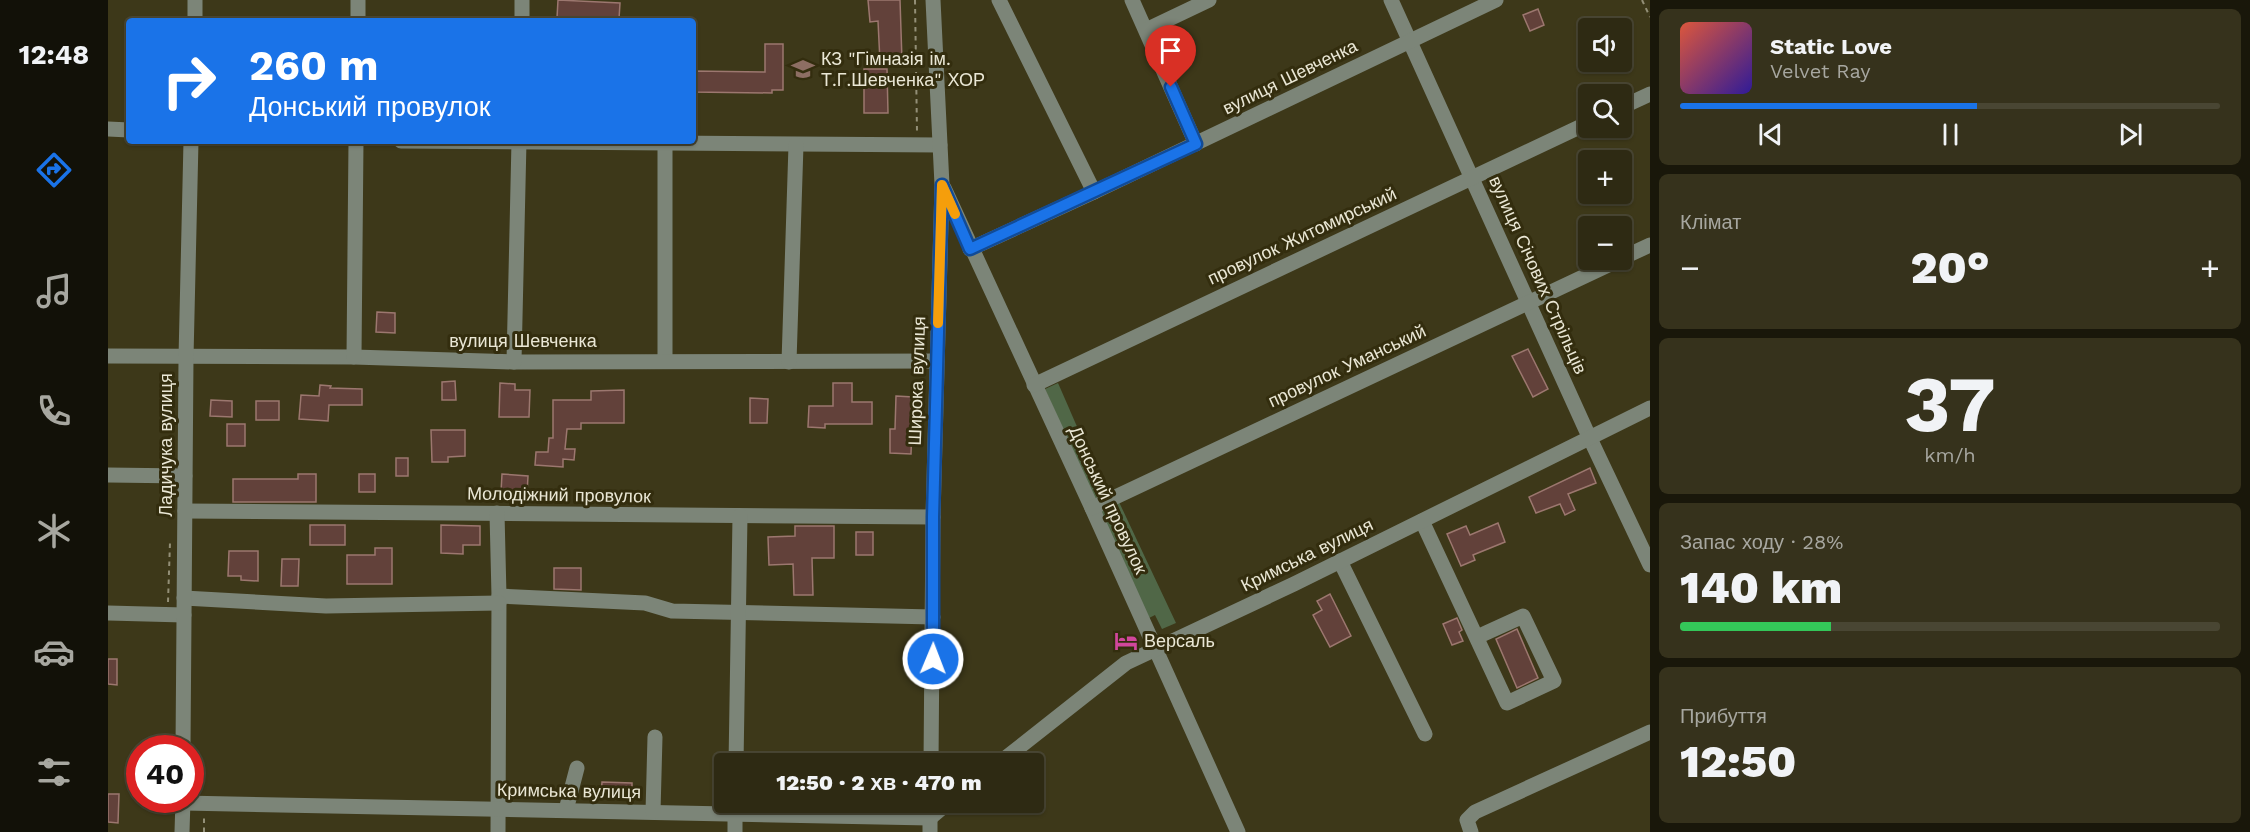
<!DOCTYPE html>
<html lang="uk">
<meta charset="utf-8">
<style>
:root{--surface:#2e2a13;--page:#36321c;--text:#f1f3f6;--muted:#a7a7a0;--line:#494633;--accent:#1a73e8}
body{margin:0;font-family:"Work Sans",sans-serif;background:var(--page);color:var(--text);height:100vh;display:flex;flex-direction:column;font-size:22px;white-space:nowrap}
*{box-sizing:border-box;margin:0}
p{font-size:20px;color:var(--muted)}
.icon{flex:none;width:33px;height:33px;fill:none;stroke:currentColor;stroke-width:2;stroke-linecap:round;stroke-linejoin:round}
.map{position:relative;flex:1;overflow:hidden}
.side{display:flex;flex-direction:column;gap:9px;padding:9px;background:#19170a;width:600px}
.side>*{flex:none}
.hud{position:absolute;left:18px;top:18px;width:570px;height:126px;border-radius:6px;box-shadow:0 2px 4px #0004,0 0 0 2px var(--line);background:#1a73e8;color:#fff;overflow:hidden}
.tools{position:absolute;left:1470px;top:18px;display:grid;gap:12px}
.tools a{display:grid;place-items:center;width:54px;height:54px;border-radius:6px;background:var(--surface);box-shadow:0 2px 4px #0004,0 0 0 2px var(--line);font-size:30px}
.speed{position:absolute;left:18px;top:735px;display:flex;gap:12px;font-size:30px;font-weight:700;text-align:center}
.speed>*{display:grid;place-content:center;width:78px;height:78px;border-radius:50%;background:var(--surface);box-shadow:0 2px 4px #0004,0 0 0 2px var(--line);line-height:1}
.speed .limit{border:9px solid #d22;background:#fff;color:#111}
.pin{position:absolute;display:grid;place-items:center;width:51px;height:51px;color:#fff;margin:-62px -26px;border-radius:50% 50% 50% 0;rotate:-45deg;box-shadow:0 0 6px #0007}
.pin .icon{rotate:45deg}
.me{position:absolute;width:66px;margin:-33px;rotate:1deg;stroke-linejoin:round;filter:drop-shadow(0 0 4px #0008)}
.turn{display:flex;align-items:center;gap:21px;height:126px;padding:0 24px;font-size:27px}
.turn .icon{width:78px;height:78px;stroke-width:2.5}
.turn b{display:block;font-size:42px;line-height:51px}
.big{font-size:45px;font-weight:800;line-height:1.1}
.side .widget{flex:1;display:flex;flex-direction:column;justify-content:center;gap:9px;min-width:0;padding:0 21px;border-radius:9px;background:var(--page)}
.side .dial{align-items:center;gap:0}
.dial b{font-size:78px;line-height:1}
.song{display:flex;align-items:center;gap:18px}
.cover{width:72px;height:72px;border-radius:9px;background:linear-gradient(135deg,hsl(10 70% 55%),hsl(250 70% 35%))}
.played{height:6px;border-radius:3px;background:linear-gradient(90deg,var(--accent) 55%,var(--line) 55%)}
.keys{display:flex;justify-content:space-around;direction:ltr}
.heat{display:flex;justify-content:space-between;align-items:center;font-size:33px;direction:ltr}
.charge{height:9px;border-radius:4px;background:linear-gradient(90deg,#34c759 28%,var(--line) 0)}
.trip{position:absolute;left:606px;top:753px;width:330px;height:60px;border-radius:6px;background:var(--surface);box-shadow:0 2px 4px #0004,0 0 0 2px var(--line);font-weight:800;line-height:60px;text-align:center}
main{display:flex;flex:1;min-height:0}
.tab-bar{display:flex;flex-direction:column;width:108px;justify-content:space-around;align-items:center;background:#121108;color:var(--muted)}
.tab-bar .icon{width:42px;height:42px}
.tab-bar .active{color:var(--accent)}
.tab-bar b{font-size:27px;color:var(--text)}
.map>svg:first-child{display:block}
.green{fill:#506747}
.building{fill:#62413a;stroke:#9c776f;stroke-width:1.5}
.lines{fill:none;stroke-linecap:round;stroke-linejoin:round}
.path{stroke:#938f77;stroke-width:2;stroke-dasharray:4.5 4.5;stroke-linecap:butt}
.minor{stroke:#7c8578;stroke-width:15}
.route-casing{stroke:#114b97;stroke-width:15}
.route{stroke:#1a73e8;stroke-width:10}
.slow{stroke:#f59e0b;stroke-width:10}
.labels{text-anchor:middle;stroke-width:6;stroke-linejoin:round;paint-order:stroke}
.poi-label{font-size:18px;fill:#eae7d5;stroke:#332d0e;text-anchor:start}
.street-label{font-size:18px;fill:#eae7d5;stroke:#332d0e}
</style>
<main>
<nav class="tab-bar">
<b>12:48</b>
<svg class="icon active" aria-label="directions" viewBox="0 0 24 24"><path d="M12 3l9 9-9 9-9-9zM9 14v-3h6M13 9l2 2-2 2"/></svg>
<svg class="icon" aria-label="music" viewBox="0 0 24 24"><path d="M9 18V5l10-2v13"/><circle cx="6" cy="18" r="3"/><circle cx="16" cy="16" r="3"/></svg>
<svg class="icon" aria-label="phone" viewBox="0 0 24 24"><path d="M5 4h4l2 5-3 2q2 4 5 5l2-3 5 2v4C11 20 4 13 5 4z"/></svg>
<svg class="icon" aria-label="climate" viewBox="0 0 24 24"><path d="M12 3v18M4 7l16 10M4 17L20 7"/></svg>
<svg class="icon" aria-label="car" viewBox="0 0 24 24"><path d="M5 17H2v-5l4-1 3-4h7l3 4 3 1v5h-3M9 17h6M6 11h13"/><circle cx="7" cy="17" r="2"/><circle cx="17" cy="17" r="2"/></svg>
<svg class="icon" aria-label="filters" viewBox="0 0 24 24"><path d="M4 7h16M4 17h16"/><circle cx="9" cy="7" r="2"/><circle cx="15" cy="17" r="2"/></svg>
</nav>
<div class="map">
<svg width="1542" height="832" viewBox="0 0 1542 832">
<rect width="100%" height="100%" fill="#3d3819"/>
<g class="green">
<path d="M950,383L998,493L986,499L937,389Z"/>
<path d="M1011,502L1068,623L1054,629L1047,615L1041,618L991,512Z"/>
</g>
<g class="building">
<path d="M450,0L512,3L511,19L449,18Z"/>
<path d="M760,0H792L794,61L772,62L770,21L762,22Z"/>
<path d="M1430,9L1436,25L1422,31L1415,15Z"/>
<path d="M657,44H675V90H664V93L585,92V71L657,72Z"/>
<path d="M756,69H779L780,113H756Z"/>
<path d="M269,312L287,313V333L268,332Z"/>
<path d="M1420,349L1440,389L1425,397L1404,356Z"/>
<path d="M347,381L348,400H334V382Z"/>
<path d="M392,383L407,384V390H422L421,417H391Z"/>
<path d="M725,383H744V402H764V424H717V428L700,427L701,406H725Z"/>
<path d="M212,385L223,386L222,388L254,389V405H221L220,421L191,419L193,395L211,396Z"/>
<path d="M516,390V423H473V429H459L457,449H467L466,460L455,459V467L427,465L428,452H440L441,438H445V400H483V391Z"/>
<path d="M788,396L805,397L803,454L782,453V429H787Z"/>
<path d="M642,398L660,399L659,423H642Z"/>
<path d="M103,400L124,401V417L102,416Z"/>
<rect x="148" y="401" width="23" height="19"/>
<rect x="119" y="424" width="18" height="22"/>
<path d="M323,430H357V456L340,457V462H324Z"/>
<rect x="288" y="458" width="12" height="18"/>
<path d="M1482,468L1488,483L1460,494L1467,510L1457,515L1452,504L1428,513L1421,497Z"/>
<path d="M190,474H208V502H125V479H190Z"/>
<rect x="251" y="474" width="16" height="18"/>
<path d="M394,474L420,476L419,494L393,492Z"/>
<path d="M1390,523L1397,542L1365,555L1367,560L1353,566L1339,534L1358,526L1362,535Z"/>
<rect x="202" y="525" width="35" height="20"/>
<path d="M333,525L372,526V545H355V554L333,553Z"/>
<path d="M687,526H726V558H704L705,595H686L685,564L661,565L660,537L687,536Z"/>
<rect x="748" y="532" width="17" height="23"/>
<path d="M267,548H284V584H239V555H267Z"/>
<path d="M121,551H150V581L133,580V576H120Z"/>
<path d="M174,559H191L190,586H173Z"/>
<path d="M446,568H473V590L446,589Z"/>
<path d="M1222,594L1243,636L1222,647L1205,615L1214,610L1209,601Z"/>
<path d="M1349,618L1354,630L1351,632L1355,641L1344,645L1335,624Z"/>
<path d="M1409,629L1430,678L1409,688L1388,639Z"/>
<path d="M0,659H9V685L0,684Z"/>
<path d="M494,782L524,783V799L493,798Z"/>
<path d="M0,794H11L10,823L0,822Z"/>
</g>
<g class="lines">
<g class="path">
<path d="M807,0L809,132"/>
<path d="M1534,0L1542,17"/>
<path d="M60,602L62,542"/>
<path d="M96,832V815"/>
</g>
<g class="minor">
<path d="M891,0L986,192"/>
<path d="M1024,0L1088,144"/>
<path d="M1283,0L1478,430L1542,565"/>
<path d="M87,21V0"/>
<path d="M250,21V0"/>
<path d="M414,21V0"/>
<path d="M1038,30L1101,0"/>
<path d="M1514,107L1542,94"/>
<path d="M0,129L21,130"/>
<path d="M293,141L832,145"/>
<path d="M557,142V361"/>
<path d="M836,188L984,508L1130,832"/>
<path d="M862,249L986,192L1388,0"/>
<path d="M1514,258L1542,245"/>
<path d="M0,356L246,357L406,362L829,361"/>
<path d="M246,357L248,141"/>
<path d="M406,362L411,141"/>
<path d="M681,362L688,145"/>
<path d="M926,385L1480,123"/>
<path d="M0,475L77,476"/>
<path d="M984,508L1511,260"/>
<path d="M77,511L825,517"/>
<path d="M389,513L391,596L390,832"/>
<path d="M1314,521L1399,703L1446,681L1415,616L1369,637"/>
<path d="M1232,561L1317,734"/>
<path d="M391,596L537,603L564,611L825,617"/>
<path d="M76,598L218,606L391,603"/>
<path d="M0,613L76,615"/>
<path d="M75,748L78,358L83,141"/>
<path d="M628,764L632,516"/>
<path d="M823,764L825,517L834,185L825,0"/>
<path d="M890,764L1018,663L1186,584L1542,408"/>
<path d="M75,803L822,818L841,802"/>
<path d="M458,810L469,768"/>
<path d="M545,812L547,737"/>
<path d="M74,832L75,800"/>
<path d="M627,832V802"/>
<path d="M822,832V802"/>
<path d="M1363,832L1359,820L1367,812L1542,732"/>
</g>
</g>
<g class="lines">
<g class="route-casing">
<path id="route" d="M825,659V517L834,185L862,249L1088,144L1063,87"/>
</g>
<use href="#route" class="route"/>
<path class="slow" d="M830,323L834,185L847,214"/>
</g>
<defs>
<g id="school-bare" transform="scale(1.8)"><path d="M0-5L7-2L0 1L-7-2ZM-4 1L0 2.5L4 1V4Q0 6-4 4Z" fill="#8d6e63" stroke="#332d0e" stroke-width="2.5" paint-order="stroke"/></g>
<g id="hotel-bare" transform="scale(1.8)"><path d="M-6-4.5h1.5V1H6V5H4.5V3h-9V5H-6ZM-4 0a1.8 1.8 0 1 1 3.6 0ZM.5 0V-2.5h3Q6-2.5 6 0Z" fill="#d1479c" stroke="#332d0e" stroke-width="2.5" paint-order="stroke"/></g>
</defs>
<g fill-rule="evenodd">
<use href="#school-bare" x="695" y="69"/>
<use href="#hotel-bare" x="1018" y="641"/>
</g>
<g class="labels">
<g class="poi-label">
<text x="713" y="65">КЗ "Гімназія ім.<tspan x="713" dy="21">Т.Г.Шевченка" ХОР</tspan></text>
<text x="1036" y="647">Версаль</text>
</g>
<g class="street-label">
<text transform="translate(1182 77) rotate(-26)" y="6">вулиця Шевченка</text>
<text transform="translate(1194 236) rotate(-25)" y="6">провулок Житомирський</text>
<text transform="translate(1430 275) rotate(66)" y="6">вулиця Січових Стрільців</text>
<text x="415" y="347">вулиця Шевченка</text>
<text transform="translate(1239 366) rotate(-25)" y="6">провулок Уманський</text>
<text transform="translate(809 381) rotate(-88)" y="6">Широка вулиця</text>
<text transform="translate(58 445) rotate(-90)" y="6">Ладичука вулиця</text>
<text transform="translate(451 495) rotate(1)" y="6">Молодіжний провулок</text>
<text transform="translate(1000 500) rotate(65)" y="6">Донський провулок</text>
<text transform="translate(1199 555) rotate(-26)" y="6">Кримська вулиця</text>
<text transform="translate(461 791) rotate(1)" y="6">Кримська вулиця</text>
</g>
</g>
</svg>
<div class="tools">
<a><svg class="icon" aria-label="sound" viewBox="0 0 24 24"><path d="M4 9h4l5-4v14l-5-4H4zM17 9q2 3 0 6"/></svg></a>
<a><svg class="icon" aria-label="search" viewBox="0 0 24 24"><circle cx="10" cy="10" r="6"/><path d="M15 15l6 6"/></svg></a>
<a>+</a>
<a>−</a>
</div>
<div class="speed"><div class="limit">40</div></div>
<div class="pin" style="left:1063px;top:87px;background:#d93025"><svg class="icon" aria-label="arrive" viewBox="0 0 24 24"><path d="M6 21V4h12l-3 4 3 4H6"/></svg></div>
<svg class="me" style="left:825px;top:659px" viewBox="-20 -20 40 40"><circle r="17" fill="#1a73e8" stroke="#fff" stroke-width="3"/><path d="M0-11L8 9 0 5-8 9z" fill="#fff"/></svg>
<div class="trip">12:50 · 2 хв · 470 m</div>
<div class="hud">
<div class="turn"><svg class="icon" aria-label="right" viewBox="0 0 24 24"><path d="M7 20v-9h11M14 6l5 5-5 5"/></svg><div><b>260 m</b>Донський провулок</div></div>
</div>
</div>
<section class="side">
<div class="widget">
<div class="song"><i class="cover"></i><div><b>Static Love</b><p>Velvet Ray</p></div></div>
<div class="played"></div>
<div class="keys"><svg class="icon" aria-label="previous" viewBox="0 0 24 24"><path d="M18 5L8 12l10 7zM5 5v14"/></svg><svg class="icon" aria-label="pause" viewBox="0 0 24 24"><path d="M8 5v14M16 5v14"/></svg><svg class="icon" aria-label="next" viewBox="0 0 24 24"><path d="M6 5l10 7-10 7zM19 5v14"/></svg></div>
</div>
<div class="widget"><p>Клімат</p>
<div class="heat"><a>−</a><b class="big">20°</b><a>+</a></div>
</div>
<div class="widget dial"><b>37</b><p>km/h</p></div>
<div class="widget"><p>Запас ходу · 28%</p><b class="big">140 km</b><div class="charge"></div></div>
<div class="widget"><p>Прибуття</p><b class="big">12:50</b></div>
</section>
</main>
